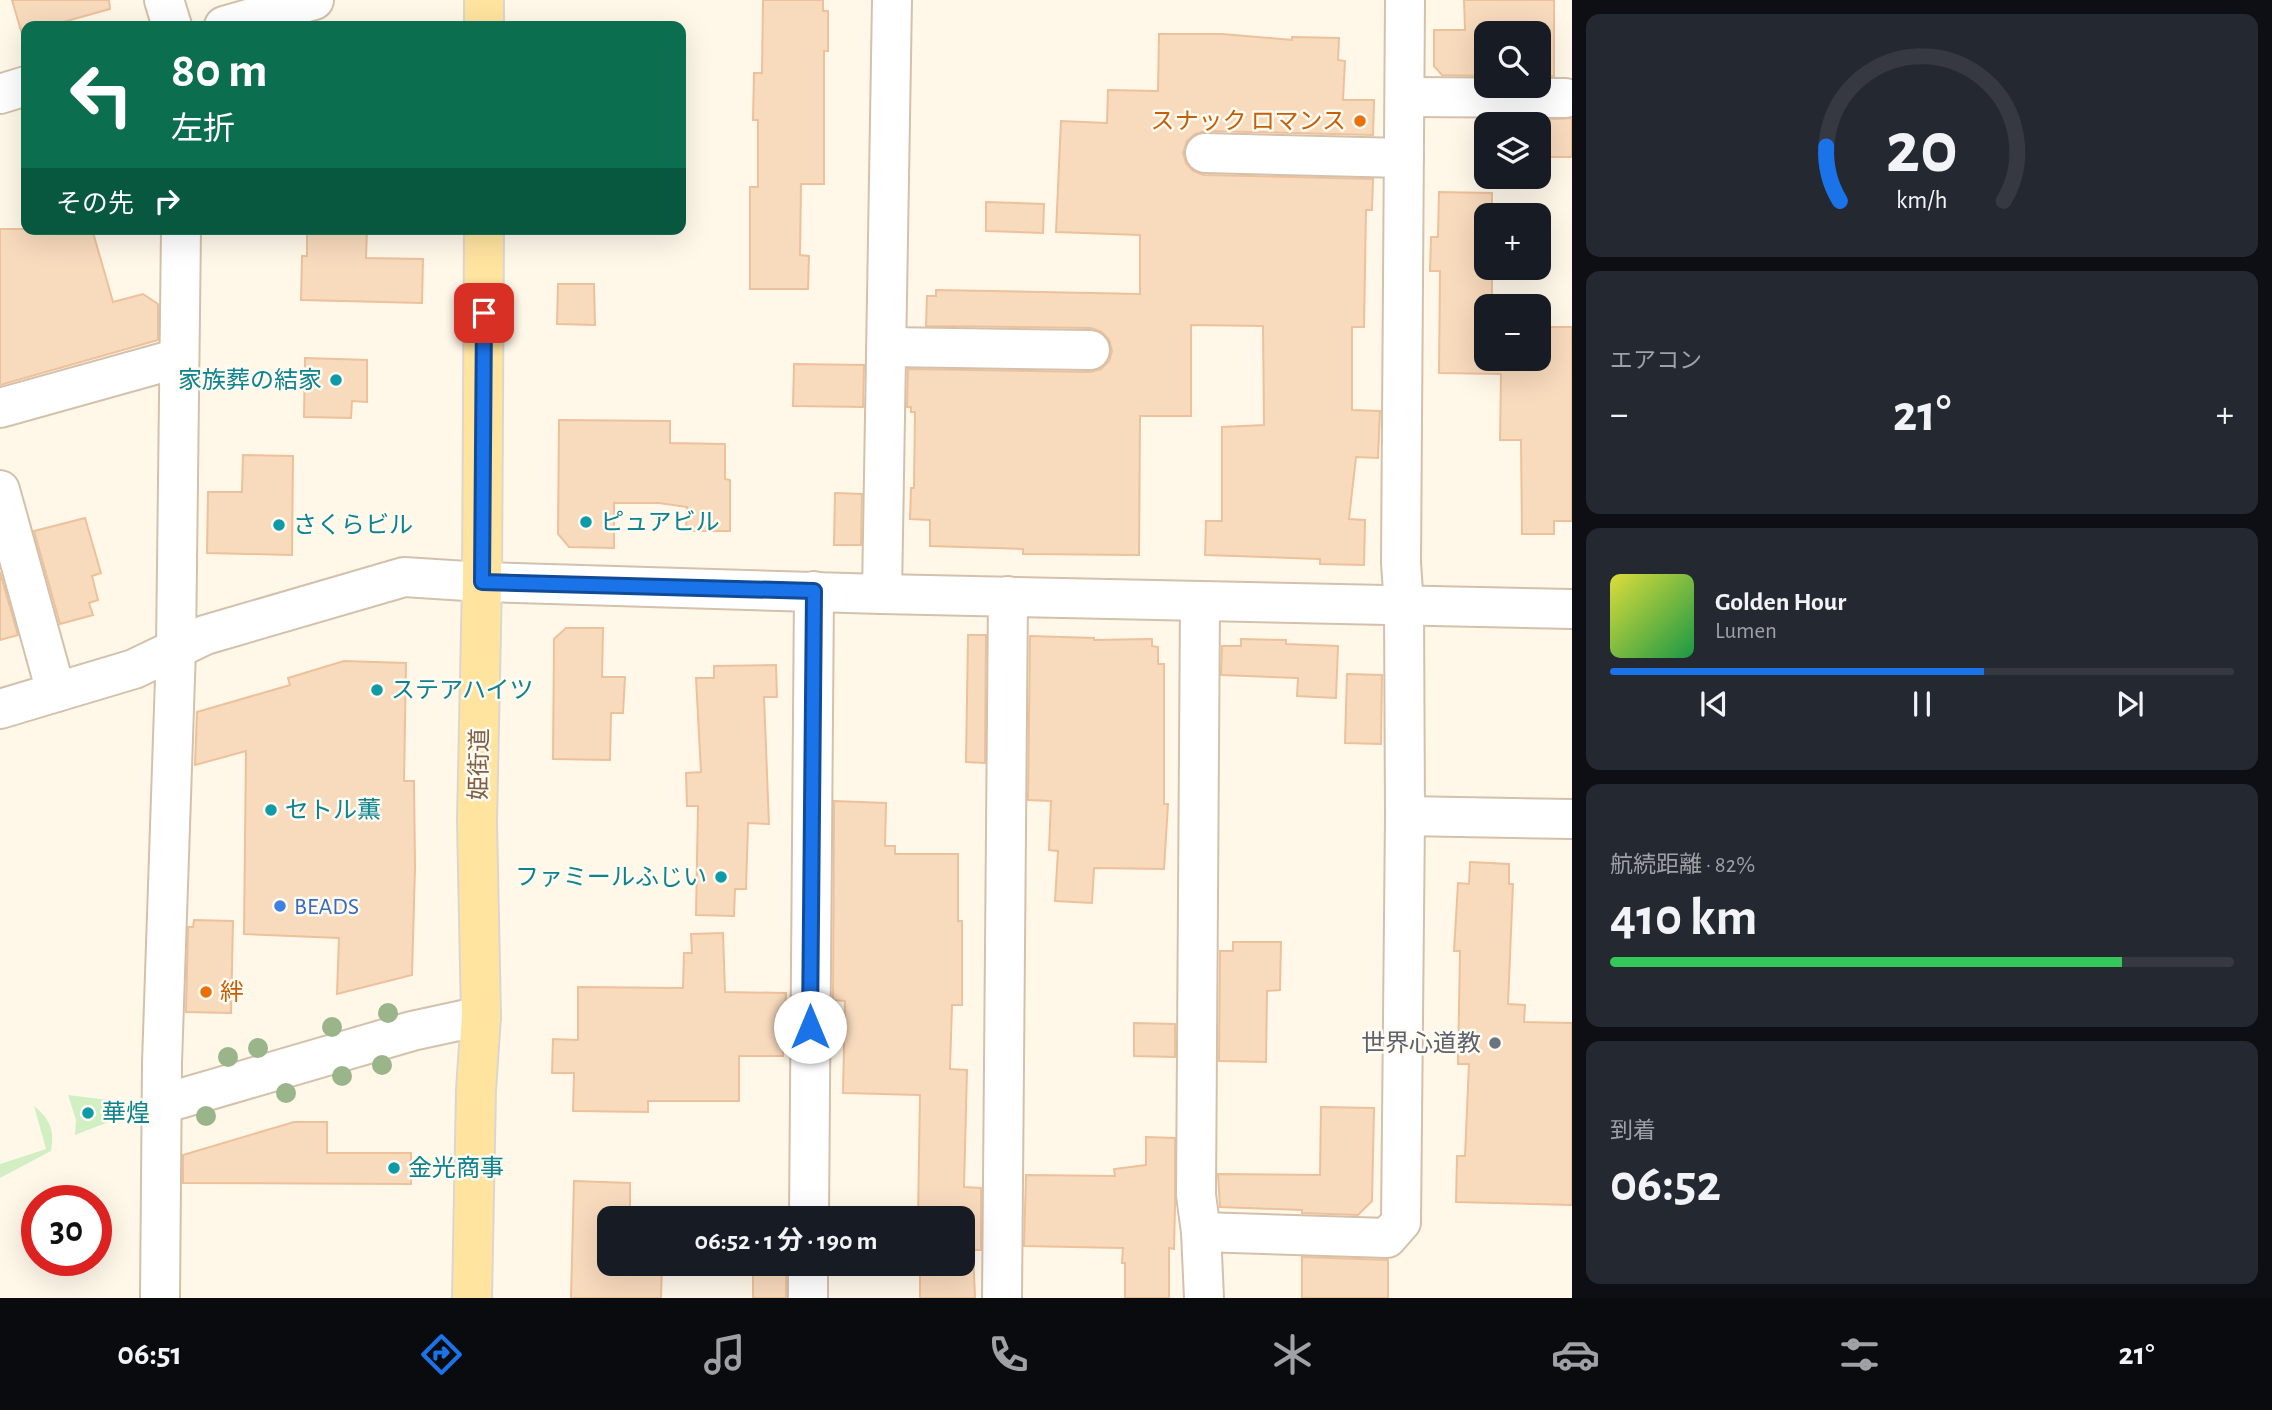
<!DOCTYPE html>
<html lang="ja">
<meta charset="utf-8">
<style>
:root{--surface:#171b24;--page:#242831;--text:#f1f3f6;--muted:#9ea1a6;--line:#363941;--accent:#1a73e8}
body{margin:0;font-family:"Alegreya Sans","Noto Sans JP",sans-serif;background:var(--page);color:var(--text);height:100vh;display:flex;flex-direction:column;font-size:26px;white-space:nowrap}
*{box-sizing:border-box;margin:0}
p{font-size:23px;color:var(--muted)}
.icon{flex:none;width:38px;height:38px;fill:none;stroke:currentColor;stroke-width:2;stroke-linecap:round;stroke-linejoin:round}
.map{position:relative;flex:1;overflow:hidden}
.side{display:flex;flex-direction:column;gap:14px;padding:14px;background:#0d0f14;width:700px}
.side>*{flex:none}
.top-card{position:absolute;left:21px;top:21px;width:665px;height:214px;border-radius:14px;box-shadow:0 7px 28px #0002;background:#0b6e4f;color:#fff;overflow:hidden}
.controls{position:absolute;left:1474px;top:21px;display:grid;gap:14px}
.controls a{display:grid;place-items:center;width:77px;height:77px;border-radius:14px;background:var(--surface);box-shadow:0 7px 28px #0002;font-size:35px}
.speed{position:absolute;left:21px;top:1185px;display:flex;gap:14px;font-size:35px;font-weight:700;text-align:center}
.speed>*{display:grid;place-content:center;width:91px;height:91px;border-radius:50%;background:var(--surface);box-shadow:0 7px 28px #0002;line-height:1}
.speed .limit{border:10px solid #d22;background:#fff;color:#111}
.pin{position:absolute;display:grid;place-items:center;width:60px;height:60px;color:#fff;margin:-30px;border-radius:14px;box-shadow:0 4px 10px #0006}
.me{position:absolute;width:77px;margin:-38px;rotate:0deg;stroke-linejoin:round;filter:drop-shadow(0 0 5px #0008)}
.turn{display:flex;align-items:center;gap:24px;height:147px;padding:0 35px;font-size:32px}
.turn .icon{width:91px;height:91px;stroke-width:2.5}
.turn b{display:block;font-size:49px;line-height:60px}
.then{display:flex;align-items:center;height:66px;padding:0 35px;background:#0003;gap:14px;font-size:26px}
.big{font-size:52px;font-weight:700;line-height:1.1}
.side .tile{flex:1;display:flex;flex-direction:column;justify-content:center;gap:10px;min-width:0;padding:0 24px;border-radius:14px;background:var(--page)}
.side .dial{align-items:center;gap:0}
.dial svg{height:182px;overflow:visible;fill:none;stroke:var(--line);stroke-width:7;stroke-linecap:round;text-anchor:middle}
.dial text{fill:var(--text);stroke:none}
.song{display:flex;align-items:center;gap:21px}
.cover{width:84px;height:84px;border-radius:10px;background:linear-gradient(135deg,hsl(60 70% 55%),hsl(140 70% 35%))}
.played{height:7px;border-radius:4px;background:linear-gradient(90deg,var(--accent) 60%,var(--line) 60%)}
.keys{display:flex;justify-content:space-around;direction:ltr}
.heat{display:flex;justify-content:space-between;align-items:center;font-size:38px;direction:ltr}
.charge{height:10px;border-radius:5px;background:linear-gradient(90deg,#34c759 82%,var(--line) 0)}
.trip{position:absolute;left:597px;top:1206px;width:378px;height:70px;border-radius:14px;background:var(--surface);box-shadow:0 7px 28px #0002;font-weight:700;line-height:70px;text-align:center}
.menu{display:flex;height:112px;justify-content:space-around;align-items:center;background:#090b0e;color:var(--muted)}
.menu .icon{width:49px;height:49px}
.menu .selected{color:var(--accent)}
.menu b{font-size:32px;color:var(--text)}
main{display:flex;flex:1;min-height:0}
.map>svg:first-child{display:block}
.green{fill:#d2efc4}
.building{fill:#f8dabd;stroke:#ecc19b;stroke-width:2}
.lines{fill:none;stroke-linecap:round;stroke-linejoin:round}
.minor-casing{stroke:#d3c1ac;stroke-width:42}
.tertiary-casing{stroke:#d3c1ac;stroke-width:42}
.primary-casing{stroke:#ddd6cf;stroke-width:42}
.minor{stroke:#fff;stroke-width:38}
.tertiary{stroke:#fff;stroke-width:38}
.primary{stroke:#ffe49f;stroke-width:38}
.tree{fill:#9bb58a}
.route-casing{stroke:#114b97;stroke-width:18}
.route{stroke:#1a73e8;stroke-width:12}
.food-dot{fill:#e8710a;stroke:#fffbf1;stroke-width:2.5}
.culture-dot{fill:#0f9aa8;stroke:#fffbf1;stroke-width:2.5}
.shop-dot{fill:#3f7fe0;stroke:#fffbf1;stroke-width:2.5}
.worship-dot{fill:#6b7280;stroke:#fffbf1;stroke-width:2.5}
.labels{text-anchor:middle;stroke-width:5;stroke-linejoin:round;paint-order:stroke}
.food-label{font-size:24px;fill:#c56008;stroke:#fffbf1;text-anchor:end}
.culture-label{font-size:24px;fill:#0d838f;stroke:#fffbf1;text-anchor:start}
.street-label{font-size:24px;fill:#7e6048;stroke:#fffbf1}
.shop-label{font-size:24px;fill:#366cbe;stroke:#fffbf1;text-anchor:start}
.worship-label{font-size:24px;fill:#5b616d;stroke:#fffbf1;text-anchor:end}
</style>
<main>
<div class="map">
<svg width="1572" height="1298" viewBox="0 0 1572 1298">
<rect width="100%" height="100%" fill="#fff8e9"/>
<g class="green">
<path d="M68,1095L133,1103L135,1112L75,1135L76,1120Z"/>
<path d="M34,1106C50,1119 55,1130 51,1151L0,1178V1164L46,1149Z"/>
</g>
<g class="building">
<path d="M12,0H109L110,9L49,26H26V33L22,34Z"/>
<path d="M763,0H823V11H828V51H824V184H801L800,255L809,256L808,289H750V187H758V120H753L754,73H762Z"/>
<path d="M1464,0H1554V76H1538V33H1486V76L1442,75L1434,66V30H1465Z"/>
<path d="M1159,34H1222L1292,40V37L1339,38L1338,60L1345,61L1343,100H1374L1373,135L1206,131L1195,134L1187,141L1183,153L1186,163L1193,171L1204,175L1373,179L1372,210H1366L1364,327H1352V410L1380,411L1378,458L1356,457L1349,519L1365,520L1364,565L1320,564V559L1205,555L1206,521H1222V427L1264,425L1263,326L1191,325V416H1140L1139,555L1023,554V549L930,546V520L910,519L911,488H914L915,412H911V407H907L908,369L1090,372L1101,369L1109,361L1112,351L1109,340L1102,332L1091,328L926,326L927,296H936V290L1140,294V235L1056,232L1061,121L1107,123L1108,90L1158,91Z"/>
<path d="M1572,118V157H1538V120Z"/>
<path d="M1439,192L1492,193V215H1486V268H1492V306H1486V359H1538V327H1572V521H1554V534H1522L1521,440H1500L1501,374L1439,373L1440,271H1430L1431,237H1438Z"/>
<path d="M986,202L1044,204L1043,233L986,231Z"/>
<path d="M0,229H92L113,302L143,294L158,304V340L0,385Z"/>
<path d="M307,229H367L366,258L423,259L422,303L301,300L302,256H307Z"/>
<path d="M558,284H594L595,325L557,324Z"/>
<path d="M305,358L367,360V402L352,401L351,418L304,417Z"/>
<path d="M794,364L864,365L863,407L793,406Z"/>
<path d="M559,420L670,421V443L725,444V479L730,480V531H686L687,507L659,503H614V548L569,547L558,534Z"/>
<path d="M243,455L293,456L292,555L207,553L208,492H242Z"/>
<path d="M835,493L862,494L861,545H834Z"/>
<path d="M85,518L101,573L92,576L98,600L89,603L93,615L60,624L34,531Z"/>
<path d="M0,572L18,635L0,640Z"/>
<path d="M566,628H603L602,677H625L623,713H611L610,760L553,759L554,639Z"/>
<path d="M968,635H986L985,763L966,762Z"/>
<path d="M1030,636L1094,638V640L1152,639V646L1158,647V664H1164V804H1168L1164,869L1094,868L1092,903L1055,901L1058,851L1049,850L1051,801L1028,800Z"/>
<path d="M1241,639L1286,640V644L1338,646L1336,698L1297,696L1298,678L1221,675L1222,646H1241Z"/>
<path d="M344,661L406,663L404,781H414L415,867L412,975L337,994L339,938L244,934L246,751L195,765L197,712L290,685L288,678Z"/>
<path d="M776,665L777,697H764L769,824L748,823L746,889H735L734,916L696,915L698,806H687L686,773L701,772L696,678H714V666Z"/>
<path d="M1347,674L1382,675L1381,744L1345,743Z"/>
<path d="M834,801L886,803L885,846H895V854H958V921H962V1005H952L950,1069L967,1070L964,1187L981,1188V1250H973L975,1298H920V1264H962V1218H918L920,1095L843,1093L845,1001L833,1000Z"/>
<path d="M1470,862L1509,864V884H1513L1508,1004L1525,1005L1524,1022L1572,1023V1205L1456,1202L1457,1156H1465L1469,1064H1458L1460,951H1454L1458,883L1469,884Z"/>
<path d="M194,920L233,921L231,1013L186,1012L188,927H193Z"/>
<path d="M723,933L725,992L786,993L783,1056H739V1101H648V1112L573,1111L574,1073H552L553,1039L578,1040V987L683,988L684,953H692L691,934Z"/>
<path d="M1233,942H1281L1280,990L1267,991L1266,1062L1219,1061L1220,951H1233Z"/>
<path d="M1134,1023L1175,1024V1057L1134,1056Z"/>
<path d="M1321,1107L1374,1108L1372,1201L1358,1215L1302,1213V1210L1220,1207L1218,1174L1320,1175Z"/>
<path d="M294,1122H327V1153H411V1184L183,1183V1155Z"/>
<path d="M1146,1137L1175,1138V1206L1174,1249L1169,1248V1298H1125V1263H1122L1123,1248L1024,1246L1026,1175L1115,1176L1114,1169L1146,1165Z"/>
<path d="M574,1181L630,1183V1218H609V1264L662,1265L661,1298H571Z"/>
<path d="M1302,1257L1388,1260V1298H1302Z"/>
<path d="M753,1264L786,1265V1298H753Z"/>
</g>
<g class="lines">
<g class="minor-casing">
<g id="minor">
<path d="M164,0L172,26"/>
<path d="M224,26L314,0"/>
<path d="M0,94L26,86"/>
<path d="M1405,97L1565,98"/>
<path d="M1205,153L1404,158"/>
<path d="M887,347L1090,350"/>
<path d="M0,408L179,358"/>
<path d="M0,490L56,692"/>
<path d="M882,594L892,0"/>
<path d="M1200,601L1196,1195L1201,1232L1204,1298"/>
<path d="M0,709L134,669L205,635L404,577L482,582"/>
<path d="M1405,816L1572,819"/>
<path d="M162,1104L412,1031L481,1016"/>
<path d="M809,1218L814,591"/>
<path d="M1201,1232L1387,1238L1401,1222L1405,816L1404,606L1401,563L1405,0"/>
<path d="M160,1298L162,1063L176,649L181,229"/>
<path d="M808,1298V1264"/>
<path d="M1002,1298L1008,596"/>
</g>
</g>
<g class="tertiary-casing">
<path id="tertiary" d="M482,582L882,594L1572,609"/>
</g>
<g class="primary-casing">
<g id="primary">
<path d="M484,0V26"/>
<path d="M472,1298L476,1090L481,1016L477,821L482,582L484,229"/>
</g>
</g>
<use href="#minor" class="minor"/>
<use href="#tertiary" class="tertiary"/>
<use href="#primary" class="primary"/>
</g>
<g class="tree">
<circle cx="388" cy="1013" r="10"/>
<circle cx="332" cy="1027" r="10"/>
<circle cx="258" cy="1048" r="10"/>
<circle cx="228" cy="1057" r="10"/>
<circle cx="382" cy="1065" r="10"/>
<circle cx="342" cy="1076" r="10"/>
<circle cx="286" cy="1093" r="10"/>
<circle cx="206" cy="1116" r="10"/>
</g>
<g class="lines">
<g class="route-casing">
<path id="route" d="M484,313L482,582L814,591L810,1027"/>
</g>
<use href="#route" class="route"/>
</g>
<g class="food-dot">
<circle cx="1360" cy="121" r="7"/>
<circle cx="206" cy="992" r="7"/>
</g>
<g class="culture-dot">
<circle cx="336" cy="380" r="7"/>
<circle cx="586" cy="522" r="7"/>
<circle cx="279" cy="525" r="7"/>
<circle cx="377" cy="690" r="7"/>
<circle cx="271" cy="810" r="7"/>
<circle cx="721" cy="877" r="7"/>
<circle cx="88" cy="1113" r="7"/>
<circle cx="394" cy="1168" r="7"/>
</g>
<circle class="shop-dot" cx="280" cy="906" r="7"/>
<circle class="worship-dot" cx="1495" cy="1043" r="7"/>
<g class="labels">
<g class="food-label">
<text x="1346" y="129">スナック ロマンス</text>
<text x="220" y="1000" text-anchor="start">絆</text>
</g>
<g class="culture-label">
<text x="322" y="388" text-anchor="end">家族葬の結家</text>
<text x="600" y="530">ピュアビル</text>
<text x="293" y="533">さくらビル</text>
<text x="391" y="698">ステアハイツ</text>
<text x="285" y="818">セトル薫</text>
<text x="707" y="885" text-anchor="end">ファミールふじい</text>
<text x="102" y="1121">華煌</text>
<text x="408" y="1176">金光商事</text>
</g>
<g class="street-label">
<text transform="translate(479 764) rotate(-89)" y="8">姫街道</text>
</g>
<g class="shop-label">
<text x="294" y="914">BEADS</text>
</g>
<g class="worship-label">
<text x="1481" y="1051">世界心道教</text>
</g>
</g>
</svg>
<div class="controls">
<a><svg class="icon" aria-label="search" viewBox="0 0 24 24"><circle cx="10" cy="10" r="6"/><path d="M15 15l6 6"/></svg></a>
<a><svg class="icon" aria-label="layers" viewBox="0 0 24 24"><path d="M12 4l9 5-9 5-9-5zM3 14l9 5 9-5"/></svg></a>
<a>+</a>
<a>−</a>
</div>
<div class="speed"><div class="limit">30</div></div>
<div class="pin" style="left:484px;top:313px;background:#d93025"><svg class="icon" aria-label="arrive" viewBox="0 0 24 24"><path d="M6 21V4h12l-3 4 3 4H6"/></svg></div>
<svg class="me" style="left:810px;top:1027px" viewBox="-20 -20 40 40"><circle r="19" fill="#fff"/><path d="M0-13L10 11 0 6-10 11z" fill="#1a73e8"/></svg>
<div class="trip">06:52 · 1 分 · 190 m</div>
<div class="top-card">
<div class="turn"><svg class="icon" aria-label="left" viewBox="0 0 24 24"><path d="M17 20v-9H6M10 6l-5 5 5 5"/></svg><div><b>80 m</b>左折</div></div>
<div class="then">その先<svg class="icon" aria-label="right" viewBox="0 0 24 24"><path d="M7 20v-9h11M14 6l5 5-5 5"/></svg></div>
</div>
</div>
<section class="side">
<div class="tile dial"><svg viewBox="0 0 100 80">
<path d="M14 69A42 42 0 1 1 86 69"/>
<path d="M14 69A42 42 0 0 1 8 45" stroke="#1a73e8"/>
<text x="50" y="56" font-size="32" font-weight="700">20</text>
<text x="50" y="72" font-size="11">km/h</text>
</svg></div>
<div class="tile"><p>エアコン</p>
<div class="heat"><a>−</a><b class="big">21°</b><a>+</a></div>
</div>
<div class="tile">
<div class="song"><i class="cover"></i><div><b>Golden Hour</b><p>Lumen</p></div></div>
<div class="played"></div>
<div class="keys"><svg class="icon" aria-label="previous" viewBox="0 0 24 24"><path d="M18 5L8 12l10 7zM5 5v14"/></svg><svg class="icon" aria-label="pause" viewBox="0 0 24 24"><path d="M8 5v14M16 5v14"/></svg><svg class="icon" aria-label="next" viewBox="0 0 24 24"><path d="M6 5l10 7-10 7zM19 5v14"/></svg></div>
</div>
<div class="tile"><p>航続距離 · 82%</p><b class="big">410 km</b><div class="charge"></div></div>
<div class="tile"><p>到着</p><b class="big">06:52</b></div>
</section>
</main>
<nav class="menu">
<b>06:51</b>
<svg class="icon selected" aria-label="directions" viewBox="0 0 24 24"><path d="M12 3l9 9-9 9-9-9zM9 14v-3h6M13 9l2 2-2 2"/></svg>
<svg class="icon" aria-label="music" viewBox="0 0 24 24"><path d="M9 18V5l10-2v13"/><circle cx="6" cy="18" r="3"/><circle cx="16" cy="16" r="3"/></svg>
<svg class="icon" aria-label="phone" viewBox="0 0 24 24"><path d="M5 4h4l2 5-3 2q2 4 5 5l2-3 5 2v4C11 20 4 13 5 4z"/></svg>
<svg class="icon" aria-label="climate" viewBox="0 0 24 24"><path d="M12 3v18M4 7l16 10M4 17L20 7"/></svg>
<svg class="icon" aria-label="car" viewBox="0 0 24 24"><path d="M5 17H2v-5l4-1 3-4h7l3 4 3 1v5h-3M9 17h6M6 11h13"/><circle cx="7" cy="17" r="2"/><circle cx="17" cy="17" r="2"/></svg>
<svg class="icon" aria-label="filters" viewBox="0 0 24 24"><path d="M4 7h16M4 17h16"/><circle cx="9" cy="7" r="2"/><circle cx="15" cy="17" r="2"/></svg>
<b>21°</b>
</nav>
